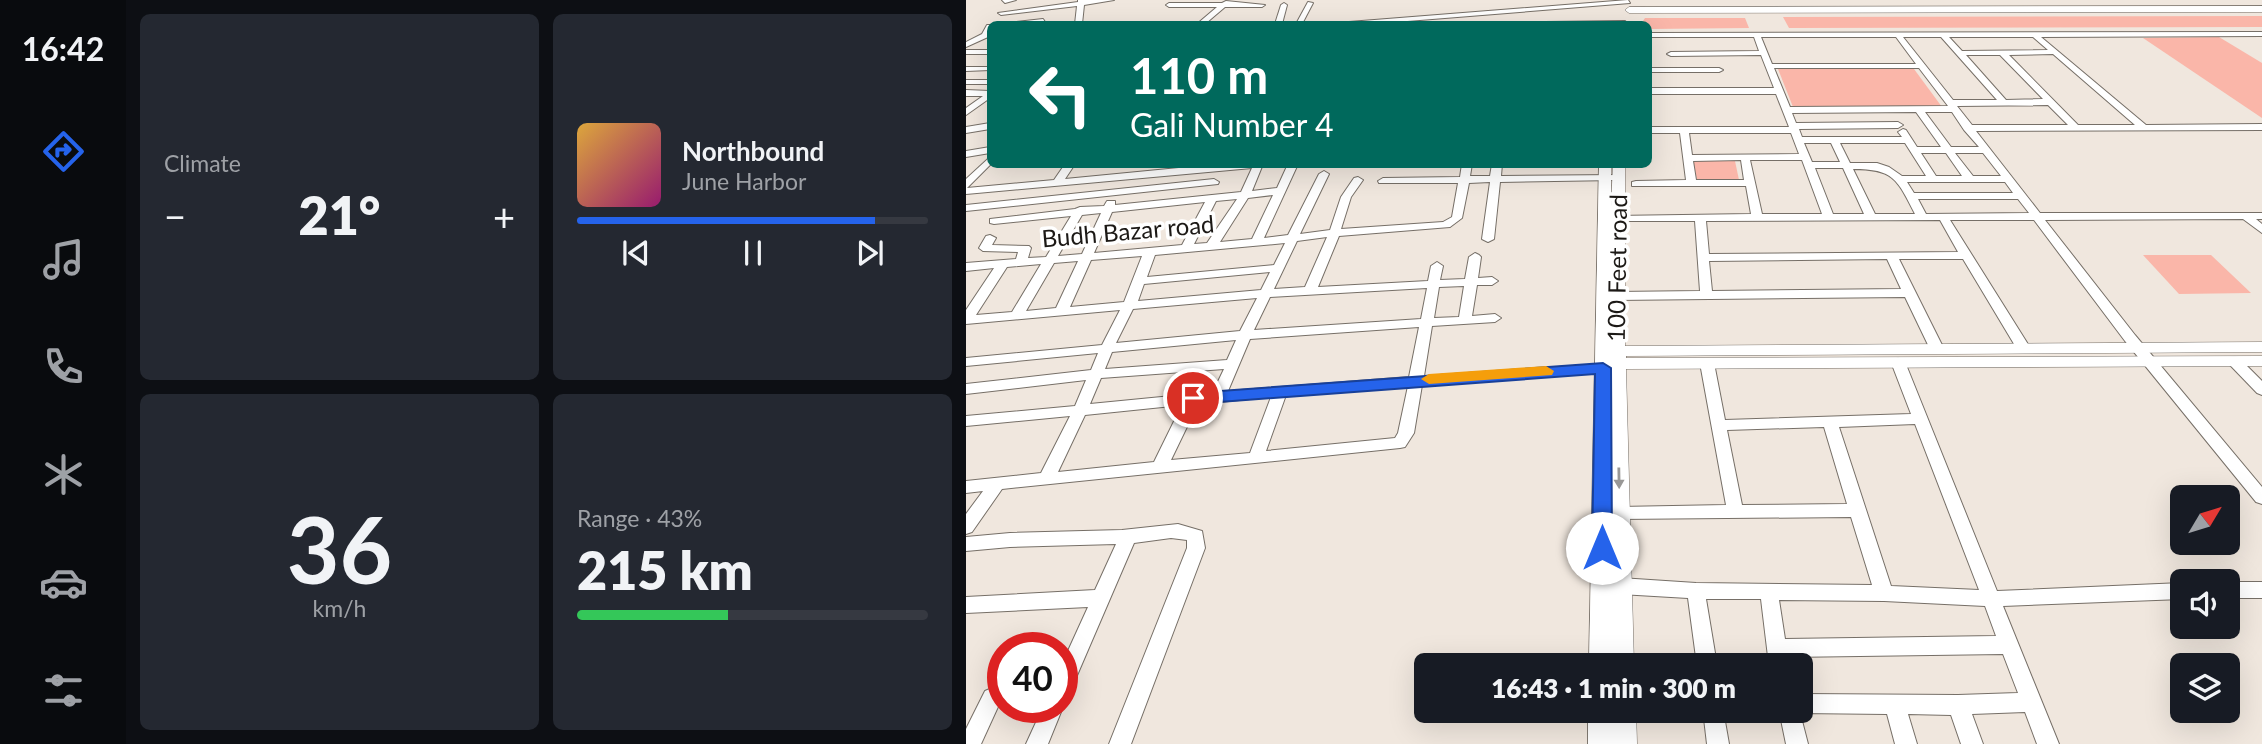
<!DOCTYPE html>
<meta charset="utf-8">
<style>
:root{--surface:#171b24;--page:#242831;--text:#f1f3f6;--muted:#9ea1a6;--line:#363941;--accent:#2563eb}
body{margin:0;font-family:Lato,sans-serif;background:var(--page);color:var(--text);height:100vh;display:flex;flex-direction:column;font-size:26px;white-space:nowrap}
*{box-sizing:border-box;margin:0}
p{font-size:23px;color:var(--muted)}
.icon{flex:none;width:38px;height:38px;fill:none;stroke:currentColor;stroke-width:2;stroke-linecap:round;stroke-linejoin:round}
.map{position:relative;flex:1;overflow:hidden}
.details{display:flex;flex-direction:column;gap:14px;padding:14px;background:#0d0f14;width:840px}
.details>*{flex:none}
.guide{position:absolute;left:21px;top:21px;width:665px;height:147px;border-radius:10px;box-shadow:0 7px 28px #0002;background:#00695c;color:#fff;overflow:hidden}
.needle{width:46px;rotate:52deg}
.buttons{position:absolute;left:1204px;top:485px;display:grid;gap:14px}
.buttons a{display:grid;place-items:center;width:70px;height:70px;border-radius:10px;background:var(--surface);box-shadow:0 7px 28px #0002;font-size:35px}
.speed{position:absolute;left:21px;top:632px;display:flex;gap:14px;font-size:35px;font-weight:700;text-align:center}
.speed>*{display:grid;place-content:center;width:91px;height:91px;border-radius:50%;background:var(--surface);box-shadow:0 7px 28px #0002;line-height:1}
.speed .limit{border:10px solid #d22;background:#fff;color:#111}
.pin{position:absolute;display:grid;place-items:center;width:60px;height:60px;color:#fff;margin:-30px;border:4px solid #fff;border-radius:50%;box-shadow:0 2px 7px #0007}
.me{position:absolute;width:77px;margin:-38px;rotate:0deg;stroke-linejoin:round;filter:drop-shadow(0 0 5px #0008)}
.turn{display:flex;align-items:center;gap:24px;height:147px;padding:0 28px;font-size:32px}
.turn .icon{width:91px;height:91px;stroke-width:2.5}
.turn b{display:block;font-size:49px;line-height:60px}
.big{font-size:52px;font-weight:800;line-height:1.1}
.details .widget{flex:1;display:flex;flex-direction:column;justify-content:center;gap:10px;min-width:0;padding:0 24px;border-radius:10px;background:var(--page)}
.details .dial{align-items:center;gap:0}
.dial b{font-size:91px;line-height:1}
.song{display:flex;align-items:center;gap:21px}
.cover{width:84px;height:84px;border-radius:10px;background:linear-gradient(135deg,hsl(40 70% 55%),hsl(320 70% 35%))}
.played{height:7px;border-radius:4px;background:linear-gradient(90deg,var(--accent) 85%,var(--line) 85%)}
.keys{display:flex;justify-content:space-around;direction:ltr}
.heat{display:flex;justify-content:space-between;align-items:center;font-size:38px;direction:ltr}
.charge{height:10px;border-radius:5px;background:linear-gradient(90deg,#34c759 43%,var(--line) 0)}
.details .tiles{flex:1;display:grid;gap:14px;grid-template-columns:repeat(2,1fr)}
.trip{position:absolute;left:448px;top:653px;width:399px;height:70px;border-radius:10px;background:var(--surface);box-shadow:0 7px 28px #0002;font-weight:800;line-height:70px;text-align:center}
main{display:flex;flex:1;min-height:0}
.tabs{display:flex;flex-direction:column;width:126px;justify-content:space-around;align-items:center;background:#090b0e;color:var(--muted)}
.tabs .icon{width:49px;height:49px}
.tabs .current{color:var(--accent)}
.tabs b{font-size:32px;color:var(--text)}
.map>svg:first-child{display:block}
.green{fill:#fab6a9}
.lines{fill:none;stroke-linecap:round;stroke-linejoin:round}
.minor-casing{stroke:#766f67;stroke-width:2}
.tertiary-casing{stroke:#766f67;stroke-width:1}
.minor{fill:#fff;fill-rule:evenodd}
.tertiary{fill:#fff;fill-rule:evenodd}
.oneway{fill:#999896}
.route{fill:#2563eb;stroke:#184099;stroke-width:2}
.slow{fill:#f59e0b}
.labels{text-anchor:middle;stroke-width:7;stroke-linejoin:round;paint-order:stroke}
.street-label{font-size:24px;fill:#1c1916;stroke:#fff}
</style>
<main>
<nav class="tabs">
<b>16:42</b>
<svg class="icon current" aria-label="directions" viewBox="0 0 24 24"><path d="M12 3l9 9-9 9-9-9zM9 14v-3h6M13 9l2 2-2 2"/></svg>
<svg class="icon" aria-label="music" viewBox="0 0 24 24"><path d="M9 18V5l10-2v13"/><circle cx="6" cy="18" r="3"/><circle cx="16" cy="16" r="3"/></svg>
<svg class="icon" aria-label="phone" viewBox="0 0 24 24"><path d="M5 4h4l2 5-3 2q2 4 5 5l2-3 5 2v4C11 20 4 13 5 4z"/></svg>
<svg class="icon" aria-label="climate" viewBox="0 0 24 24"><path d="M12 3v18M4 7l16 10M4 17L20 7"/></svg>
<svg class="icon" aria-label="car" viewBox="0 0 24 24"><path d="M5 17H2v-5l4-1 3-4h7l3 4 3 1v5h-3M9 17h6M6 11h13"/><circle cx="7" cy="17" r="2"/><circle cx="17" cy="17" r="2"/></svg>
<svg class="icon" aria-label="filters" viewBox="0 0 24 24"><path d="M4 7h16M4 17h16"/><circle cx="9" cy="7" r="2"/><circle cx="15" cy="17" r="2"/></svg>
</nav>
<section class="details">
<div class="tiles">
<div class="widget"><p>Climate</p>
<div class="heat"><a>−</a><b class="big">21°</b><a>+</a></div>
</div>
<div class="widget">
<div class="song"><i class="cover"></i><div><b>Northbound</b><p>June Harbor</p></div></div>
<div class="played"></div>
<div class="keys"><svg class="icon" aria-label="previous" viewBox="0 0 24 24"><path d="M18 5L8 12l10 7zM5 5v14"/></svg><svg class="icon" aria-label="pause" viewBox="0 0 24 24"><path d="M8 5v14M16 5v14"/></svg><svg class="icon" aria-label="next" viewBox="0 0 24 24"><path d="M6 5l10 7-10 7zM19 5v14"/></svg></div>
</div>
<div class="widget dial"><b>36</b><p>km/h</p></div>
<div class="widget"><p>Range · 43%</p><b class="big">215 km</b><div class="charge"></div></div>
</div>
</section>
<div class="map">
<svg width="1296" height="744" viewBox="0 0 1296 744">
<rect width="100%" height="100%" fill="#f0e7de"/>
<g class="green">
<path d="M1296,16V27L823,28L817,17Z"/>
<path d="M679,18H779L783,28L683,29L682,24H675Z"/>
<path d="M1253,37L1296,63V118L1177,38Z"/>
<path d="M812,69H948L976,107H827Z"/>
<path d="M727,161H769L773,180H731Z"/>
<path d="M1177,255H1245L1285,293L1213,294Z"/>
</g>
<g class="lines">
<g class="minor-casing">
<g id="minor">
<path d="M36,0H50L39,3Z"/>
<path d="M112,0H148L118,5L116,24H109L111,6L35,15L32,13L112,2Z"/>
<path d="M662,0L664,3L404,24H379L383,22Z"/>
<path d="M260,1L299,5L296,7H259L239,24H231L251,7H203L200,5L203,3H256Z"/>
<path d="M342,2L347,3L336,24H330Z"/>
<path d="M318,3L321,5L316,24H309L315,5Z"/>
<path d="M77,19L79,22L45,24L49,22Z"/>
<path d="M659,21L662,24H575L579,22Z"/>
<path d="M21,25H24L22,37L0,47V42L16,34Z"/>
<path d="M1296,32V36L1075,37L1180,125L1296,124V130L1010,131L1074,213H1296V219H1290L1296,224V233L1277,219L1079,220L1169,335L1296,487V504L1290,502L1159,341L1068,220H984L1065,349L1058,353L1051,349L997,259H933L978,349L971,353L964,349L939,297L650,300L644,296L650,292L734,291L729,221H652L648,220V216L785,214L780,186H666V182L670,181L720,180L714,133H682V127H823L810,94H682V88H808L795,55L705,56L701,54L705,52L793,51L788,37H682V33ZM795,37H930L950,64H806ZM937,37H975L1031,100H987ZM983,37H1067L1082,50L996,51ZM1087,54L1169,125H1112L1043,55ZM1000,55H1034L1077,99L1040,100ZM808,68H953L982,106L824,107ZM1082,105L1102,125H1006L991,106ZM950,112L975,147H951L940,130L937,129L932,132L936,137H836L833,129L932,128L937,125L932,122L830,123L826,113ZM959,112H986L998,130L1013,147H985ZM723,133H825L833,154L726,155ZM838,143H865L874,162H846ZM874,143H939L960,176H936L923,167L911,163H884ZM955,153H980L996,176H970ZM989,153H1017L1035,176H1007ZM775,160L778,180H730L727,161ZM784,160H836L856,214H796ZM849,168H877L898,214H867ZM887,169C928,169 931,179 949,214H909ZM941,182H1039L1047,193H948ZM952,199H1052L1063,213L960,214ZM974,220L992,252L743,254L740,221ZM921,259L935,289L746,291L743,261Z"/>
<rect x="0" y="50" width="24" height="4"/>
<path d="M0,67H21L24,70L0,71Z"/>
<path d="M682,68H753L757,70L753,72H682Z"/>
<rect x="0" y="80" width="24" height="4"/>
<path d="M0,90L24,91V98L0,115V108L17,96H0Z"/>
<path d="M24,123V129L0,133V127Z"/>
<path d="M24,147V153L0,157V151Z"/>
<path d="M24,157L25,164L1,188L88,180L99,164H109L99,179L254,164H297L286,191L311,188L322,164H332L298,238L322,235L353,174L358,171L363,174L334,234L364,230L375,197L388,178L392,177L397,180L385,197L375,229L477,222L486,217L492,183H413L412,181L417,178L494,177L496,164H506L504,176H524L526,164H536L535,176L654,175V179L650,180L534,182L528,239L522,242L516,239L524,182L503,183L496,218L484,227L373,236L352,287L462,281L465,266L471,262L477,266L474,280L499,279L503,257L509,253L513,255L515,257L512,278L526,277L532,281L526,285H511L506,316L529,314L535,318L529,322L466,326L458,376L637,364L644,368L637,372L456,385L448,433L439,447L434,448L36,489L6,532L0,534V514L17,491L0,493V481L75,473L104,416L0,426V416L109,406L120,380L0,394V384L125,370L132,353L0,366V358L136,345L154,310L0,324V310L28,268L0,271V263L50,259L52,252L17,251L13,248L20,236L24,235L30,238L26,245L63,246L65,248L62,258L80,257L105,216L28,224L24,223V219L109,209L114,207L138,206L141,201H149V205L275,192L286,168L0,194V179ZM307,195L286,239L254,242L282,198ZM271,199L241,243L228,244L250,201ZM239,202L216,245L128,253L146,212ZM135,213L116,254L92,256L116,215ZM361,237L339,287L308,289L331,241ZM319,243L308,265L181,277L189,255ZM176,256L158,302L104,307L125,260ZM112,261L90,308L60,311L88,263ZM75,264L46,312L10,315L41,267ZM304,272L295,290L172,301L178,284ZM498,286L493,317L468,318L473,287ZM461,288L455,319L288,330L304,297ZM291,298L274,331L150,343L167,309ZM453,327L443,377L262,391L284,339ZM270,340L261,360L139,369L146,352ZM258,369L247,392L124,404L135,378ZM442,386L432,433L429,438L300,451L320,395ZM305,397L284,453L205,460L232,404ZM216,405L188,462L92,472L119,415Z"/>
<path d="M248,179L253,182L252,184L0,211V205Z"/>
<path d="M1268,357L1273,358L1296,381V395L1291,393L1263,364L1261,361L1263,358Z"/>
<path d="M932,358L939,362L1031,591L1216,583V599L1037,606L1093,744H1071L1059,712L1006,714L1017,744H995L985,715L942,714L951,744H929L921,714L834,713L842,744H820L813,710H835V694L992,695L1052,693L1037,654L822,657L823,665H803L795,599H740L751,665H731L722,598L654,594L648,591L645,586L648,581L654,578L730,583L906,585L885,517L653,519L647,518L645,513L647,508L653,507L760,505L734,363L736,360H746L748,363L759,420L945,414L925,362ZM949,424L1013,590L925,586L873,427ZM858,427L881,504L776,505L761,430ZM813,600L918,601L1019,606L1030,636L819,639Z"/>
<path d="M212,524L236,531L239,548L165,744H143L221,548V540L205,538L168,543L103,694L96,696V664L122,607L0,613V597L129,590L150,544L44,547L0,551V537L44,533L156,530Z"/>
<rect x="1262" y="582" width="34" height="16"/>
<path d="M26,688L33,691L36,698L15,744H0V729L19,691Z"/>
<path d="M96,705L97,707L82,744H60L77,707H96Z"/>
<path d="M737,710H757L763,744H741Z"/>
</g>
</g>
<g class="tertiary-casing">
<g id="tertiary">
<path d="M1296,6V12L663,13L659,10L663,7Z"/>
<path d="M633,164H645V206L647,164H659V346L1296,342V352L660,356V358L1296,356V366L660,369L668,665H623Z"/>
<path d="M622,710H670L671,744H622Z"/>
</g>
</g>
<use href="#minor" class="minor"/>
<use href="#tertiary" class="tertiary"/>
</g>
<defs><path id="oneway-solid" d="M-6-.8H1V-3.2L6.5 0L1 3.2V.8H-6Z" transform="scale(1.75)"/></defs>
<use class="oneway" href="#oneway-solid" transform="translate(653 478) rotate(89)"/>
<path class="route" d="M637,363L645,368L646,548L643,553L636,556L629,553L626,548L629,374L227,404L219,398L227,393Z"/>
<path class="slow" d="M580,366L588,371L586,375L463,384L455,379L463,374Z"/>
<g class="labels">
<g class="street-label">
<text transform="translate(162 232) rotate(-5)" y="8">Budh Bazar road</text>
<text transform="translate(652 268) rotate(-89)" y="8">100 Feet road</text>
</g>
</g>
</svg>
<div class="buttons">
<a><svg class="needle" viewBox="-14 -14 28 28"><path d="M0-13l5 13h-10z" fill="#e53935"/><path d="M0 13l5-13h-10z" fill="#9ea1a6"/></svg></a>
<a><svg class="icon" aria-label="sound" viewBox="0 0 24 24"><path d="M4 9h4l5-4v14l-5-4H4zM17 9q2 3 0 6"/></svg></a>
<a><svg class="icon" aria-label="layers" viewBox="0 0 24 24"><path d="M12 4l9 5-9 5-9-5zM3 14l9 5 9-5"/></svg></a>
</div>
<div class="speed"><div class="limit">40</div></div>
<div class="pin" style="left:227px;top:398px;background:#d93025"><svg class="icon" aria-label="arrive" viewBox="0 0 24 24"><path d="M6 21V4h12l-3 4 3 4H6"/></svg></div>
<svg class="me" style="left:636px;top:548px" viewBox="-20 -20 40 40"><circle r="19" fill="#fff"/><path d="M0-13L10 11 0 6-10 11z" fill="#2563eb"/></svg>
<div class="trip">16:43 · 1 min · 300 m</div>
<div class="guide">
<div class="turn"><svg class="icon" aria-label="left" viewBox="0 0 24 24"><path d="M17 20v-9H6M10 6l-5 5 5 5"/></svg><div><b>110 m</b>Gali Number 4</div></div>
</div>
</div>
</main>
